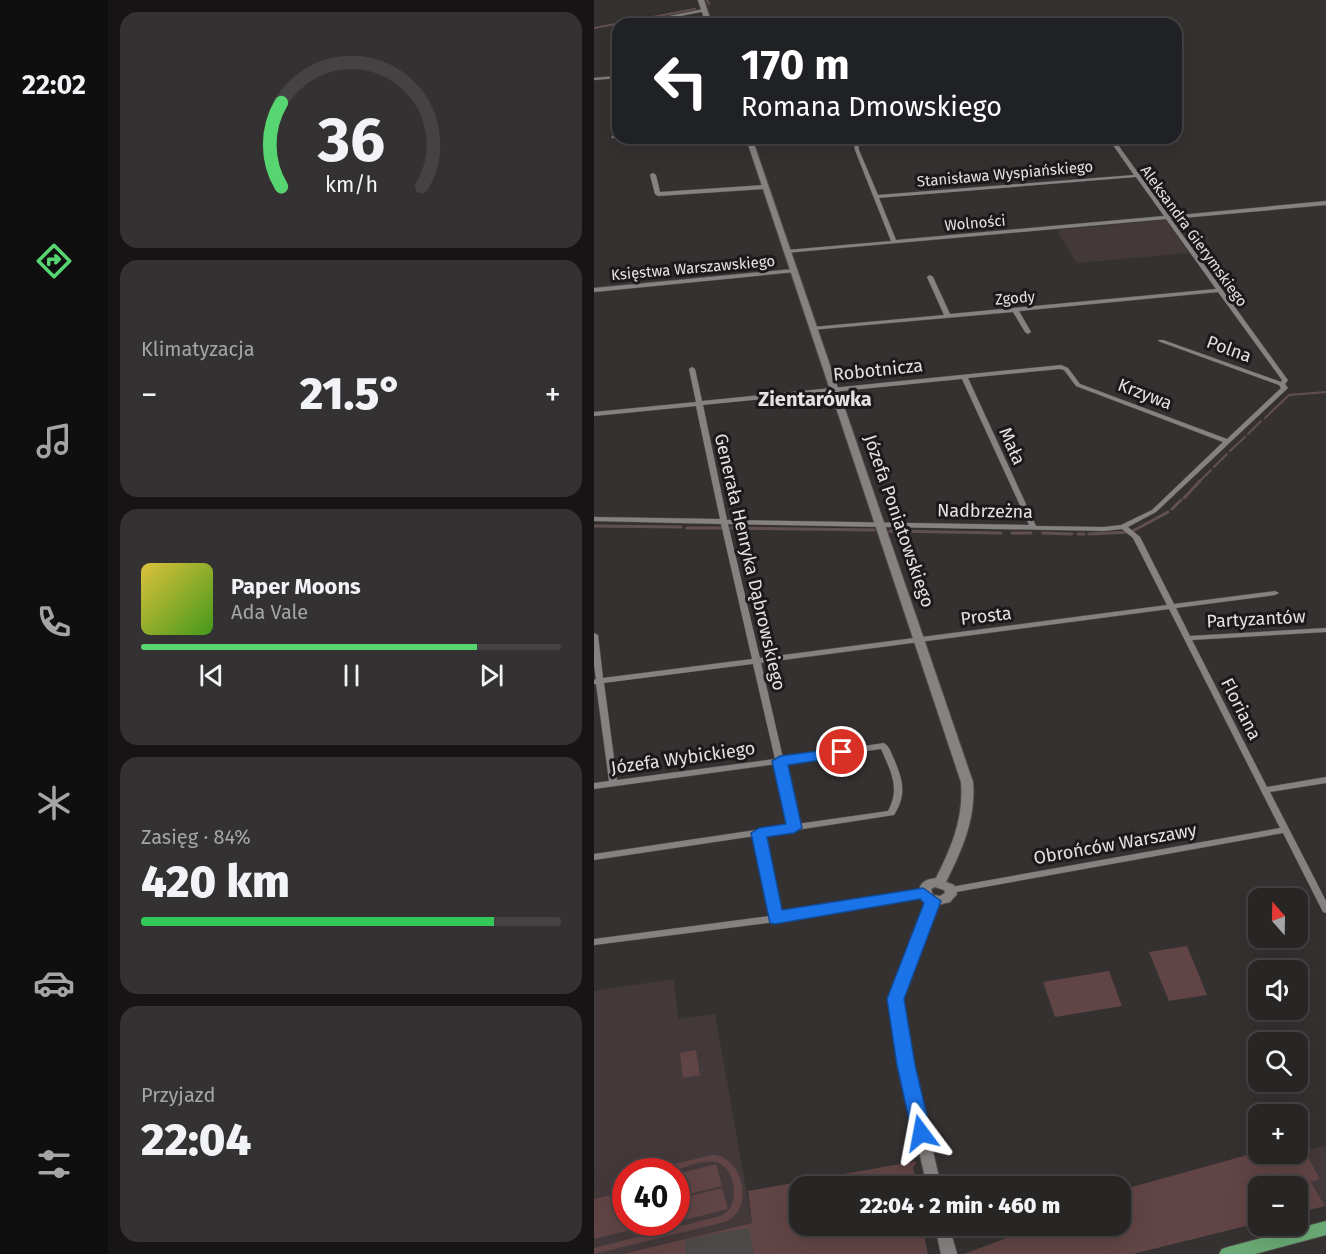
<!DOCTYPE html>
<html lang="pl">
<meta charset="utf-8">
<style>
:root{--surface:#282525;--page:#343132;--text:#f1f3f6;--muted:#a5a5a7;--line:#444242;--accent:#57d570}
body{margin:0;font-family:"Fira Sans",sans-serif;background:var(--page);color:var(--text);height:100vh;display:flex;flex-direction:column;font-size:22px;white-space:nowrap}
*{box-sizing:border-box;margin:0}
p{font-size:20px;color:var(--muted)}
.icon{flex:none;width:33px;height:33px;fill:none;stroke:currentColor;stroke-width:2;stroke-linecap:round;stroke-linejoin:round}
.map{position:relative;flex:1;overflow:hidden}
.sheet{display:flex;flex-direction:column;gap:12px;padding:12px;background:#161414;width:486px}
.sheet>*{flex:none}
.top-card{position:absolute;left:18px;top:18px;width:570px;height:126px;border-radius:18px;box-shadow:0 6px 24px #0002,0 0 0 2px var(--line);background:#202124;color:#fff;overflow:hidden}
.needle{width:39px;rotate:340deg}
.buttons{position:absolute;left:654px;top:888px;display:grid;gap:12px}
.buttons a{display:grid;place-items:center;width:60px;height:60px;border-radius:12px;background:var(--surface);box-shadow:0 6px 24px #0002,0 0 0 2px var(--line);font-size:30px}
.speed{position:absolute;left:18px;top:1158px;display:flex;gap:12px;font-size:30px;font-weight:700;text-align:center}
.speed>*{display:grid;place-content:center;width:78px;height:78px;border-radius:50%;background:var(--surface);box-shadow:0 6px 24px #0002,0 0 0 2px var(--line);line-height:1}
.speed .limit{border:9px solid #d22;background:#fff;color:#111}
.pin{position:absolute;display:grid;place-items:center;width:51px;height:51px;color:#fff;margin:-26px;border:3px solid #fff;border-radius:50%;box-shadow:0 2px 6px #0007}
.me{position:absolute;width:66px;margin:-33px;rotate:347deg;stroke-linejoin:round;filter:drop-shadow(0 0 4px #0008)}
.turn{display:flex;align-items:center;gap:21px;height:126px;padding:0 30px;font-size:27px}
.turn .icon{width:78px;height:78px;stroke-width:2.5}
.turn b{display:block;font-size:42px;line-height:51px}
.big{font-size:45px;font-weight:800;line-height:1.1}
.sheet .widget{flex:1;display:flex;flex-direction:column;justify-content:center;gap:9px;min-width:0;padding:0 21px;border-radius:18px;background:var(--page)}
.sheet .dial{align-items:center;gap:0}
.dial svg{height:156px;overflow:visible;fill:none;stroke:var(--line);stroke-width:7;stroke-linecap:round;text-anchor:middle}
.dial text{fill:var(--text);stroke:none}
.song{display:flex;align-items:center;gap:18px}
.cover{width:72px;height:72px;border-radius:9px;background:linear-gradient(135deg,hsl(50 70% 55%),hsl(100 70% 35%))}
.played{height:6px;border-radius:3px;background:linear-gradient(90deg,var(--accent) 80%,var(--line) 80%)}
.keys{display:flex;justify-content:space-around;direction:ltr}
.heat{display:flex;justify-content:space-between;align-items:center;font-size:33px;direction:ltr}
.charge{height:9px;border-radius:4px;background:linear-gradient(90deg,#34c759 84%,var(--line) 0)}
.trip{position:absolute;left:195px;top:1176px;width:342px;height:60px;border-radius:18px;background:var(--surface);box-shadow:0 6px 24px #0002,0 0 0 2px var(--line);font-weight:800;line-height:60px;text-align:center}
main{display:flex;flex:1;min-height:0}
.dock{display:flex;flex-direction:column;width:108px;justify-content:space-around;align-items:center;background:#100f0f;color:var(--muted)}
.dock .icon{width:42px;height:42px}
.dock .selected{color:var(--accent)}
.dock b{font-size:27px;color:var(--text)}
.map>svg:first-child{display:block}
.built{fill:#44393a;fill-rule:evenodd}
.green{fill:#614446}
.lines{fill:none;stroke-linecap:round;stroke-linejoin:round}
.stream-far1{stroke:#624f52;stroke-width:2}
.stream{stroke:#624f52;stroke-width:3}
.building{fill:#4d4848}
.street-casing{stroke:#504d4d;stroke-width:1}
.secondary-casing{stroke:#504d4d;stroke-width:2}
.primary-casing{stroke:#504d4d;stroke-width:2}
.street{fill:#878282;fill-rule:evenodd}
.secondary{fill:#878282;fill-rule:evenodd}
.primary{fill:#6aaa75;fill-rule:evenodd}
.route{fill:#1a73e8;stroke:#114b97;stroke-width:1.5}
.labels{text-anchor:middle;stroke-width:6;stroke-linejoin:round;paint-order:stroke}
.far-street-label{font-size:15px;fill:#e4e1e1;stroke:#1b1919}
.street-label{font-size:18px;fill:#e4e1e1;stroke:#1b1919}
.neighbourhood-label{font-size:20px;font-weight:bold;fill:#e4e1e1;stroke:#1b1919}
</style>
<main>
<nav class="dock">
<b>22:02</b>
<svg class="icon selected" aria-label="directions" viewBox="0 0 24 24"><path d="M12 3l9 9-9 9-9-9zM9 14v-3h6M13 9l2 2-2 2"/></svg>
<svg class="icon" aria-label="music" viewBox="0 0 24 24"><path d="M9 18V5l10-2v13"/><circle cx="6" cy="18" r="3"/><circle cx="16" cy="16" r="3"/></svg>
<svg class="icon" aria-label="phone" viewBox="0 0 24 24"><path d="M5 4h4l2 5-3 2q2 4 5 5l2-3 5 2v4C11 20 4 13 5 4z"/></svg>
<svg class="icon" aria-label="climate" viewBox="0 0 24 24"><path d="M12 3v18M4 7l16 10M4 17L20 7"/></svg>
<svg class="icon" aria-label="car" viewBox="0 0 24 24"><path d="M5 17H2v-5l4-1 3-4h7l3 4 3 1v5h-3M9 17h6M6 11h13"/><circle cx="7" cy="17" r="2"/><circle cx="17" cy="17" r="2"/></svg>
<svg class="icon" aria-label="filters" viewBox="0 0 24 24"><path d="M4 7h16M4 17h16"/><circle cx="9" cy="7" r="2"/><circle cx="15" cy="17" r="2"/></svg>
</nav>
<section class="sheet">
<div class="widget dial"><svg viewBox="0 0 100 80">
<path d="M14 69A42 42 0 1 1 86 69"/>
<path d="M14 69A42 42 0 0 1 14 26" stroke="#57d570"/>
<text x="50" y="56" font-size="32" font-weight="700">36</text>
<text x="50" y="72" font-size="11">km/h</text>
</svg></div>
<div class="widget"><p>Klimatyzacja</p>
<div class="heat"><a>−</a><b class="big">21.5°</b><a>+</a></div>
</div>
<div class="widget">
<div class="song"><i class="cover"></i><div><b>Paper Moons</b><p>Ada Vale</p></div></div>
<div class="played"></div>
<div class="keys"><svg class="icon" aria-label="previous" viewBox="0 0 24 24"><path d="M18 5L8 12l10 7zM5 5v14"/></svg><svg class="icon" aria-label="pause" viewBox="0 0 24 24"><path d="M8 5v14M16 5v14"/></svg><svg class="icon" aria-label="next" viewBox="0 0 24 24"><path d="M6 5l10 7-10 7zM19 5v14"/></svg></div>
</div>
<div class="widget"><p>Zasięg · 84%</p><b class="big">420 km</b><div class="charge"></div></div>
<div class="widget"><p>Przyjazd</p><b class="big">22:04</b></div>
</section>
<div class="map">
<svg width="732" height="1254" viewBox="0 0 732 1254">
<rect width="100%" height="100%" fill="#353131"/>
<g class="built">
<path d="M572,220L595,253L483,263L463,230Z"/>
<path d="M80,979L84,1019L121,1014L158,1223L27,1254H0V991ZM32,1172H82V1222H32Z"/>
<path d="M732,1146V1206H731L717,1182L726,1178L711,1151Z"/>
</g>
<g class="green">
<path d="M593,946L613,995L575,1001L555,952Z"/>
<path d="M515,971L528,1006L461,1017L449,982Z"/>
<path d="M102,1050L106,1075L89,1078L86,1053Z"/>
<path d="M709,1139L711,1151L726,1179L717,1182L731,1206L704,1213V1186H664V1223L539,1254H370L445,1226H526L527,1190L664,1152L704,1154V1141Z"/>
<path d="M119,1155C149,1156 162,1209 131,1222L0,1254V1248L126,1216C148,1207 142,1169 124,1163C108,1157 89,1170 73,1172C65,1172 57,1172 49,1171Z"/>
<path d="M323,1161L319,1168L323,1186H206V1226H328L334,1254H28L158,1223L154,1191Z"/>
<path d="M122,1164L128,1186L83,1197V1174Z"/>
<path d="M128,1188L134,1209L79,1223L82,1222L83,1199Z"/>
<path d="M31,1192L32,1222L65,1223L0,1239V1199Z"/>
</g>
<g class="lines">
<g class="stream-far1">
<path d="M113,0L115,4"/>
<path d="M0,28L101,9"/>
<path d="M671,418L695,395L732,392"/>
<path d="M654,434L667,421"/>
<path d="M636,451L651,437"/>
<path d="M620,467L633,454"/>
<path d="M605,482L617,470"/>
</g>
<g class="stream">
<path d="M590,498L606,481"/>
<path d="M578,509L587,500"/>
<path d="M0,526L87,527"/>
<path d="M93,528H129"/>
<path d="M137,528L280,530"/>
<path d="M296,531L407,533"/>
<path d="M418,533H437"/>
<path d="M449,533L478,534"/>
<path d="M484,534H490"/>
<path d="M495,534L537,532L574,512"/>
</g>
</g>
<path class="building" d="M155,1228L160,1254H92L91,1239Z"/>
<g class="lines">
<g class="street-casing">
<g id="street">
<path d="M110,9L112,10V11L45,24H36Z"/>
<path d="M24,76V78L0,80V78Z"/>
<path d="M18,136H24V138H26H18Z"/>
<path d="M259,138H263L265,150L284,195L540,175L514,138H519L575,216L732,201V205L577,219L693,379L694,380L691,384L694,388L562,512L534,527L546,537L580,604L681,591L685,593L681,595L582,608L596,636L732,628V632L598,640L673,787L732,777V783L676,792L732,901V913L729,912L728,910L689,833L357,893L354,892L353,890L354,888L357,887L686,828L575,609L167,663L189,758L290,743C296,747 297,753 300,759C309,781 313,794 300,815L170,835L185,915L329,890L332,891L333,893L332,895L329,896L181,922L0,945V939L176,916L161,836L0,860V854L195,825L183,764L0,789V783L15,781L2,684H0V680L2,679L0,665V633L4,635L9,678L158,659L127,524L0,521V517L126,519L102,406L0,416V412L102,402L95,369L98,367L101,369L108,401L467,365L474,368L486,384L633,439L687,388L685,385L564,341L565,340H569L687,382L688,380L624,292L425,311L437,332L434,334L431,332L419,312L217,330L216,329L219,327L350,315L333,277L336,275L339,277L356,314L622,289L572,219L191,253V251L193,250L297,241L261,150ZM542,177L570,216L302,240L285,198ZM466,369L470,370L482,386L629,442L558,510L527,525L510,527L442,526L374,378ZM368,379L435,525L133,520L109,405ZM134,524L510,531L528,529L539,538L573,605L166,658ZM159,664L181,759L23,780L10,683ZM287,749C296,770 307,788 294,811L203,824L191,763Z"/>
<path d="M59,173L62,175L66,192L171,185L174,187L171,189L64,196L61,194L56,175Z"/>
<path d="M200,269L203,271L202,272L0,292V288Z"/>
</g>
</g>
<g class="secondary-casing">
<g id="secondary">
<path d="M104,0H110L118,24H112Z"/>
<path d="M152,138H158L379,782C382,819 368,850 352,882L360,885L363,894L356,902L344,905L309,999L319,1065L347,1186H333L305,1065L295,999L332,903L325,896C325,883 329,880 342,878C358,847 370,817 367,782ZM341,887L350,890L351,893L346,896L339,895L337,889Z"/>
<path d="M341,1226H355L363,1254H347Z"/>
</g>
</g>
<g class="primary-casing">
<path id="primary" d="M732,1221V1235L661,1254H625L628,1249L634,1247Z"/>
</g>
<use href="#street" class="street"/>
<use href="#secondary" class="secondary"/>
<use href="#primary" class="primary"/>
</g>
<path class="route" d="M248,748L256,752L254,756L194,765L208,828L200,833L173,837L188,910L329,888L347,901L310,999L321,1065L337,1133L334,1138L327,1140L321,1138L318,1133L303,1065L293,999L330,903L326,899L181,924L176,923L157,833L165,828L192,824L178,761L186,756Z"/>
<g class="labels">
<g class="far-street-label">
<text transform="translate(411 174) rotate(-5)" y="5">Stanisława Wyspiańskiego</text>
<text transform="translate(381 223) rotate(-5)" y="5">Wolności</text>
<text transform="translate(600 236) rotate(54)" y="5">Aleksandra Gierymskiego</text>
<text transform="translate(99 268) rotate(-5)" y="5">Księstwa Warszawskiego</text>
<text transform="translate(421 298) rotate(-5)" y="5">Zgody</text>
</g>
<g class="street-label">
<text transform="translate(635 349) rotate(20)" y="6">Polna</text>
<text transform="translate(284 370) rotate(-6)" y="6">Robotnicza</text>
<text transform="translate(551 394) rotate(21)" y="6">Krzywa</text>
<text transform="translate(418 446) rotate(66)" y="6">Mała</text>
<text transform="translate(391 511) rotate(1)" y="6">Nadbrzeżna</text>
<text transform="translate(305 521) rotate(71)" y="6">Józefa Poniatowskiego</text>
<text transform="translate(156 562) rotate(77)" y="6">Generała Henryka Dąbrowskiego</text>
<text transform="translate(392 616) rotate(-7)" y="6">Prosta</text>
<text transform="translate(662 619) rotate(-3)" y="6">Partyzantów</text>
<text transform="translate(647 709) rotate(63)" y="6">Floriana</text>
<text transform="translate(89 758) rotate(-8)" y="6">Józefa Wybickiego</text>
<text transform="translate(521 844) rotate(-10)" y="6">Obrońców Warszawy</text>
</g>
<g class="neighbourhood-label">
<text x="221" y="406">Zientarówka</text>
</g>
</g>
</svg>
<div class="buttons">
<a><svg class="needle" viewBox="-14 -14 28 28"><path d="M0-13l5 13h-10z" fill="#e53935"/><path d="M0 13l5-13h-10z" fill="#a5a5a7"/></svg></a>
<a><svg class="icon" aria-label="sound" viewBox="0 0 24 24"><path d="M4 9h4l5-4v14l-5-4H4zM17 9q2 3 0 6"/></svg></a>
<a><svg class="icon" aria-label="search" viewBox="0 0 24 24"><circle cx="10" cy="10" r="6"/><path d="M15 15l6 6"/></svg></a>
<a>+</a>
<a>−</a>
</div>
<div class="speed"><div class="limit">40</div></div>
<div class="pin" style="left:248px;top:752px;background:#d93025"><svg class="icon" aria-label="arrive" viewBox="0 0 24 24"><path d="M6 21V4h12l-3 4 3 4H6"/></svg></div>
<svg class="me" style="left:327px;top:1133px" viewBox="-20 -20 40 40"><path d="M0-17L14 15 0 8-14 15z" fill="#1a73e8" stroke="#fff" stroke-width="4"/></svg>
<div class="trip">22:04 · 2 min · 460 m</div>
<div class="top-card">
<div class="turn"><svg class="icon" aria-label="left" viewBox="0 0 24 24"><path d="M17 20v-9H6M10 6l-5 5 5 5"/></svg><div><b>170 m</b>Romana Dmowskiego</div></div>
</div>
</div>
</main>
